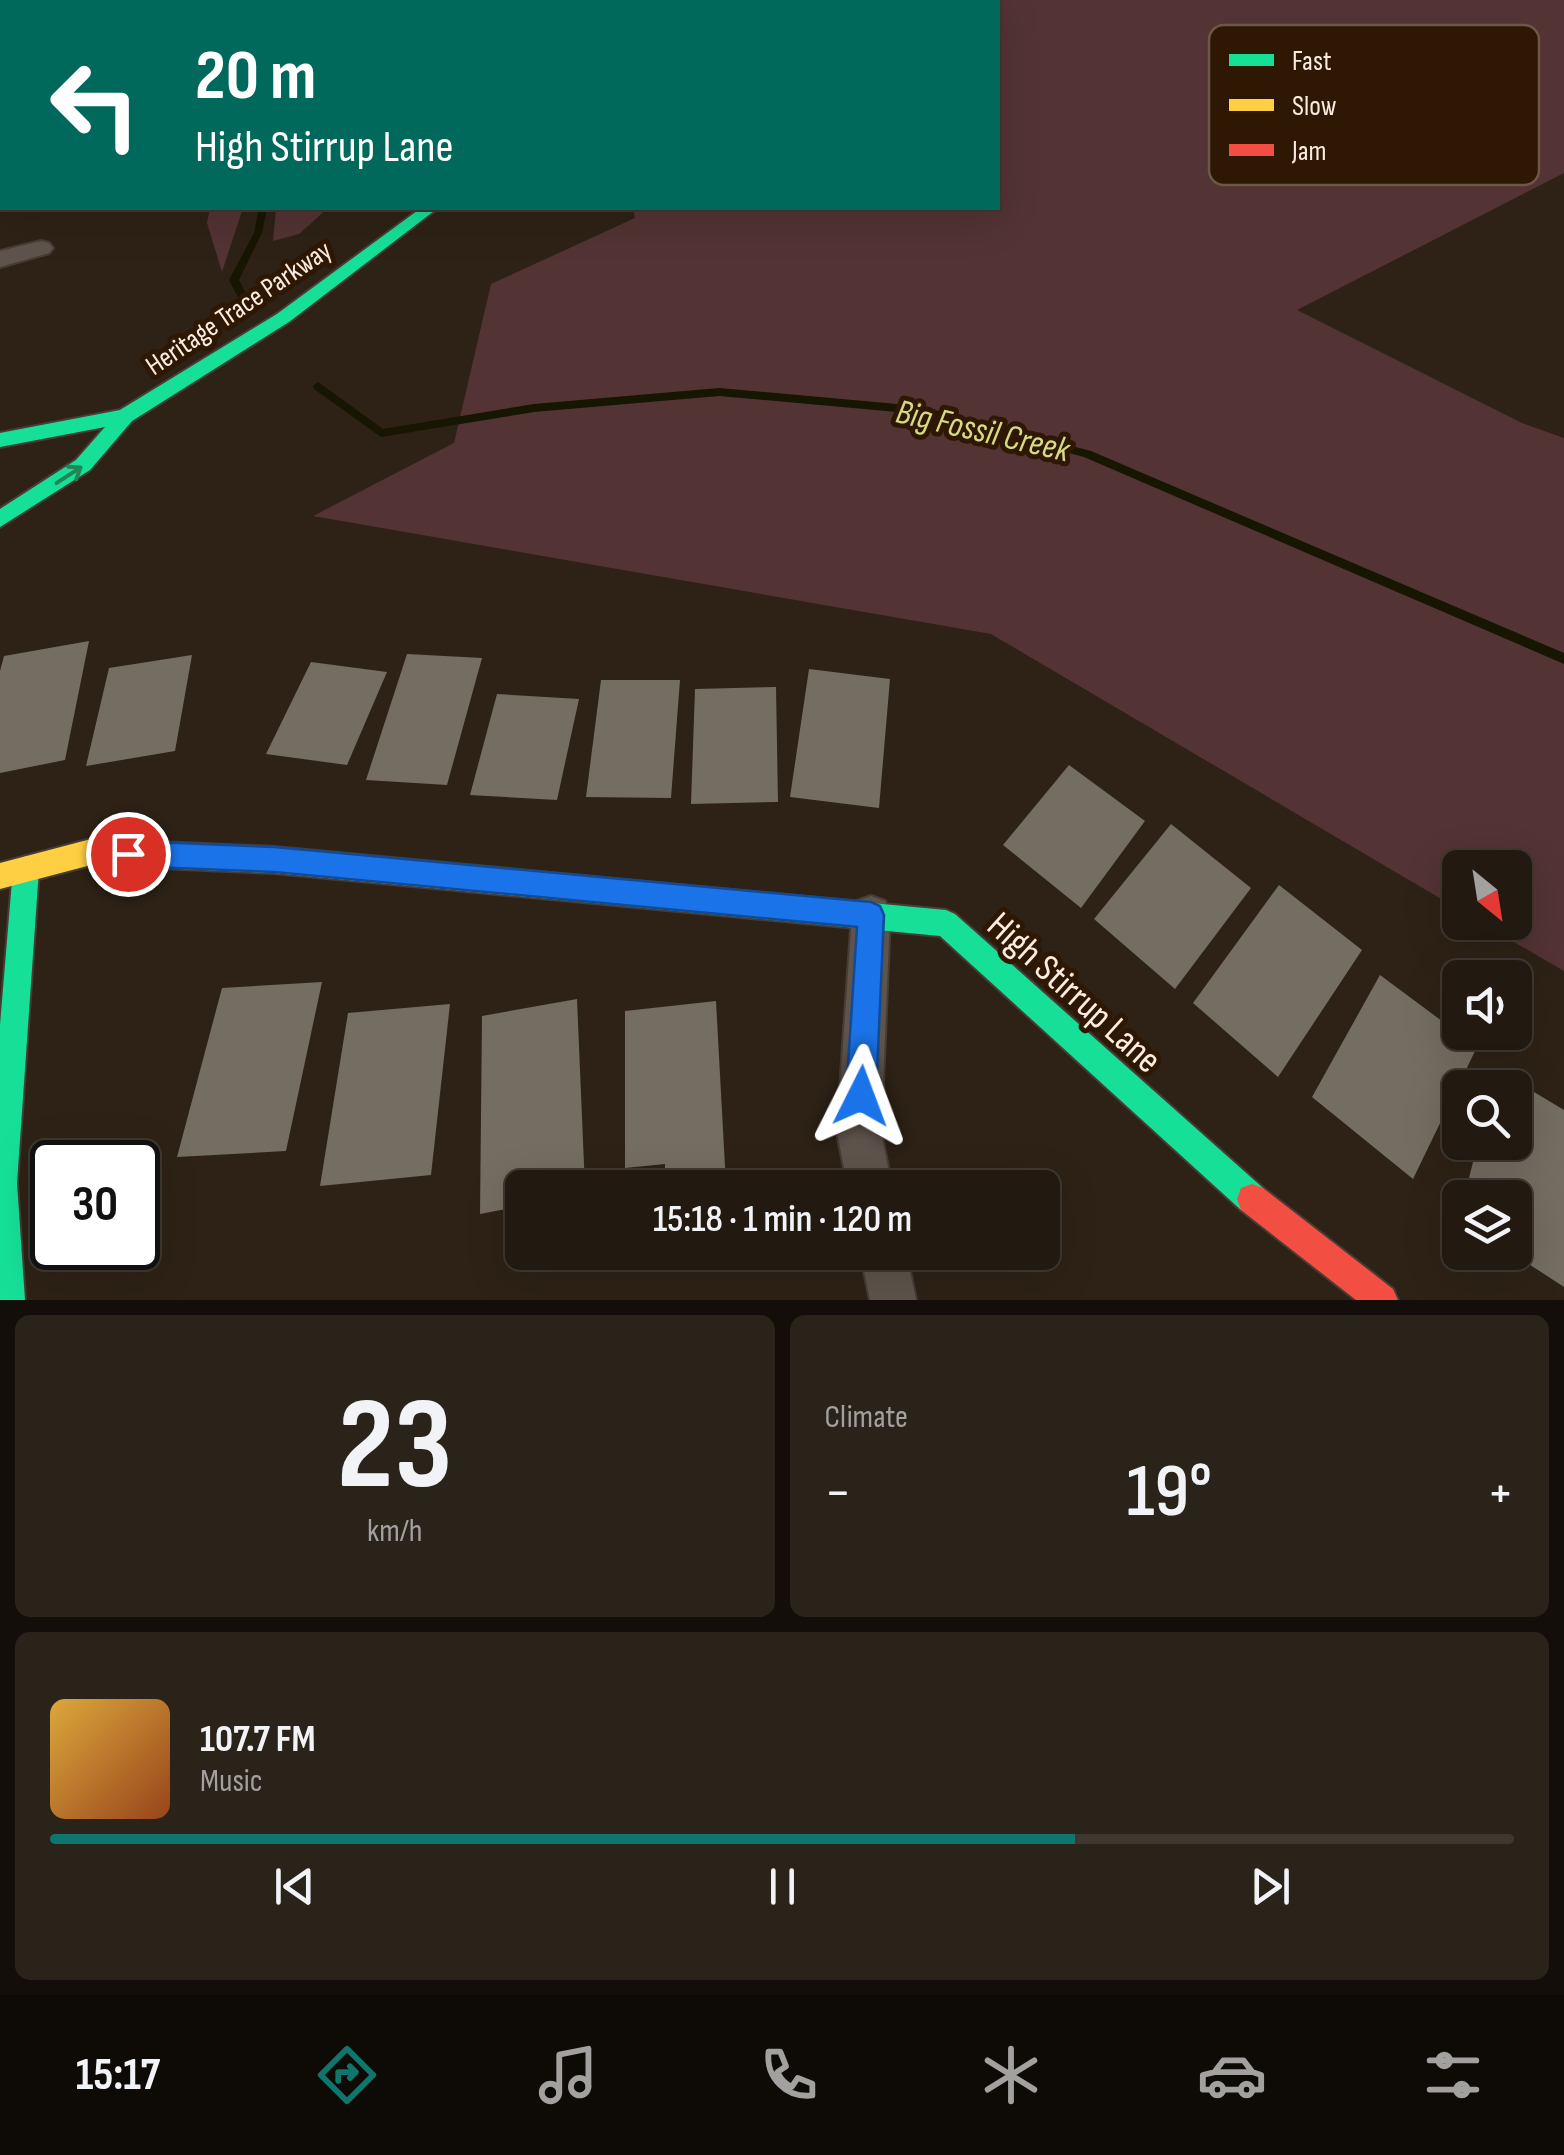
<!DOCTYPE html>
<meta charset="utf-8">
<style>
:root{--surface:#221a10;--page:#2a2319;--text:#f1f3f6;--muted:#a2a19f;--line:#3f3830;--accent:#0f766e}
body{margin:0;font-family:"Sofia Sans Condensed",sans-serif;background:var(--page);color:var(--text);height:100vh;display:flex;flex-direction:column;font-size:38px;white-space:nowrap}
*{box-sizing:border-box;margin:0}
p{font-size:32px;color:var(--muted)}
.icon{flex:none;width:55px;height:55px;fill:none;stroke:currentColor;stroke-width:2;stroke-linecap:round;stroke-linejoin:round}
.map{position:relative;height:1300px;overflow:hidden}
.panel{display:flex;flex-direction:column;gap:15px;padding:15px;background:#130e09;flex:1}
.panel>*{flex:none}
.guide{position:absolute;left:0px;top:0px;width:1000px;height:210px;box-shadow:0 10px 40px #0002,0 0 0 2px var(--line);background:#00695c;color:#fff;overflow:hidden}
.needle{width:65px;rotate:150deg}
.controls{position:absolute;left:1442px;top:850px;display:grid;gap:20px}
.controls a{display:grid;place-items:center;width:90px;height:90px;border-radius:15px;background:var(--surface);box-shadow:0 10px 40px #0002,0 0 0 2px var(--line);font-size:50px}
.speed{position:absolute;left:30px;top:1140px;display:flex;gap:20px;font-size:50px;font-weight:700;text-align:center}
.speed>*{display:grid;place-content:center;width:130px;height:130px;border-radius:50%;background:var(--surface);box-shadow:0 10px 40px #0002,0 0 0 2px var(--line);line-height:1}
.speed .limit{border:5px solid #111;border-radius:15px;background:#fff;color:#111}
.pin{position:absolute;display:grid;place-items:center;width:85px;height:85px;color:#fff;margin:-42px;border:5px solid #fff;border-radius:50%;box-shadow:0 2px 10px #0007}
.me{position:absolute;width:110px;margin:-55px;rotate:3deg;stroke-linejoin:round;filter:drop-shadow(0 0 8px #0008)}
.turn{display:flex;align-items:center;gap:35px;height:210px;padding:0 30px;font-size:45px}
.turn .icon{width:130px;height:130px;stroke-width:2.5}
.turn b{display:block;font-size:70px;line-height:85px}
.big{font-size:75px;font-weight:600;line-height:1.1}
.panel .tile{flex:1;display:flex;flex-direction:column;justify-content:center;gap:15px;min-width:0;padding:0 35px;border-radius:15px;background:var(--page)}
.panel .dial{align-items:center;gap:0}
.dial b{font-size:130px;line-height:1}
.song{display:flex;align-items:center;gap:30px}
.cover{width:120px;height:120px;border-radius:15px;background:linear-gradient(135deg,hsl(40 70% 55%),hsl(20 70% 35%))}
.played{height:10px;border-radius:5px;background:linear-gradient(90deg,var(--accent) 70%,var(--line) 70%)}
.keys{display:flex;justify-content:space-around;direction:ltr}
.heat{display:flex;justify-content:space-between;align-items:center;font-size:55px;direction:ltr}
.panel .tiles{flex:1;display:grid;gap:15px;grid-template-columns:1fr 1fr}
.tile:last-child{grid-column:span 2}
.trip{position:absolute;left:505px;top:1170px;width:555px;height:100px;border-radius:15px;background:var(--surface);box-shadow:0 10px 40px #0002,0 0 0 2px var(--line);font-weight:600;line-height:100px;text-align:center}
.tabs{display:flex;height:160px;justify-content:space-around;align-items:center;background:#0e0a06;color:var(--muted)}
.tabs .icon{width:70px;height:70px}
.tabs .active{color:var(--accent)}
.tabs b{font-size:45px;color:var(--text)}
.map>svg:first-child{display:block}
.green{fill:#533334}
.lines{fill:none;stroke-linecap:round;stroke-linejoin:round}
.stream{fill:#171602;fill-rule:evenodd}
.building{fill:#746d61}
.street-casing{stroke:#483d34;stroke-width:4}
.fast-casing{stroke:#483d34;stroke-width:4}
.slow-casing{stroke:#483d34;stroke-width:4}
.jam-casing{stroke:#483d34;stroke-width:4}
.street{fill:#5e544c;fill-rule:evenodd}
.fast{fill:#16e098;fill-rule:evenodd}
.slow{fill:#ffcf43;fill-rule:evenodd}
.jam{fill:#f24e42;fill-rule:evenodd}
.oneway{stroke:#218655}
.route{fill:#1a73e8;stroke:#114b97;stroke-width:2.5}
.labels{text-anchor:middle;stroke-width:10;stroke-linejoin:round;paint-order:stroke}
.far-street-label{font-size:28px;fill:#fcecdf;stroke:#2e1803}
.water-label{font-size:35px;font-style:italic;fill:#d6db83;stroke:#2e1803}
.near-street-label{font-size:38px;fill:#fcecdf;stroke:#2e1803}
.key{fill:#2e1803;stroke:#6c5845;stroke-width:2.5}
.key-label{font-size:28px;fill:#fcecdf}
</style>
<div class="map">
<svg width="1564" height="1300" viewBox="0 0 1564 1300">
<rect width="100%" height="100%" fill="#2e2216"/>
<g class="green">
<path d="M921,0H1564V173L1297,310L1522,423L1564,438V971L1481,923L1515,922V868H1460V910L991,634L313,516L454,443L491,284L635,218L633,208H998V2H912Z"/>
<path d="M210,208H243L222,272L207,223Z"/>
<path d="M276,208H328L299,234L273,241Z"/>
</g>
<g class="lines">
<g class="stream">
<path d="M327,0H336L338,2H330Z"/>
<path d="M259,208H267L262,233L239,280L255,311L250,314L245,311L229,280L254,233Z"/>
<path d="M318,382L383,429L534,404L719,388L919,406L1091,451L1564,653V664L1084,457L919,414L719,396L534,412L381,437L314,389L313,386Z"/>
</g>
</g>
<g class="building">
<path d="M89,641L65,760L0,773V671L4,656Z"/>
<path d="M407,654L482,658L447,785L366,780Z"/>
<path d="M192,655L175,751L86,766L109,668Z"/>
<path d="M311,662L387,672L347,765L266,754Z"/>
<path d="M809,669L890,679L879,808L790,797Z"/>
<path d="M601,680H680L671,798L586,797Z"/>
<path d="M776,687L778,802L691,804L695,689Z"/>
<path d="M497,694L579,699L557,800L470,795Z"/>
<path d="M1069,765L1145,821L1081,908L1003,845Z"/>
<path d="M1171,824L1251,888L1175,989L1094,919Z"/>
<path d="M1279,885L1362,950L1278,1077L1193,1003Z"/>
<path d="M1380,975L1477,1047L1413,1179L1312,1097Z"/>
<path d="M322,982L286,1151L177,1157L222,988Z"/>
<path d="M577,999L585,1188H522V1206L480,1214L482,1016Z"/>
<path d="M716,1001L726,1185L665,1188V1164L625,1168V1011Z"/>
<path d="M450,1004L431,1175L320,1186L348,1013Z"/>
<path d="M1497,1070L1564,1110V1287L1515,1255V1198H1464L1478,1142H1515V1088H1492Z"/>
</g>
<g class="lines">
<g class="street-casing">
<g id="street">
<rect x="0" y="65" width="2" height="12"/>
<path d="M41,241L49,243L53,248L49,253L0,267V251Z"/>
<path d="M871,896L885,901L890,915L881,1132L892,1188H848L837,1132L852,915L857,901Z"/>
<path d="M860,1252H906L916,1300H870Z"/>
</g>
</g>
<g class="fast-casing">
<g id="fast">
<path d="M421,208H438L289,322L132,421L90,470L0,527V509L76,460L105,427L0,447V433L120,410L277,314Z"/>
<path d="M26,856L35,860L39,869L17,1183L25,1300H0V1025L13,869L17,860Z"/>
<path d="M562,874L946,910L955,914L1263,1188L1267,1199L1263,1210L1252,1214L1241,1210L940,936L562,900L553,896L549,887L553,878Z"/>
</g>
</g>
<g class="slow-casing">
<path id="slow" d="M91,839L274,847L562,874L571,878L575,887L571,896L562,900L274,873L91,865L0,889V863Z"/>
</g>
<g class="jam-casing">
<path id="jam" d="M1252,1184L1263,1188L1393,1289L1398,1300H1356L1241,1210L1237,1199L1241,1188Z"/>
</g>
<use href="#street" class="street"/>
<use href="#fast" class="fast"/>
<use href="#slow" class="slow"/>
<use href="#jam" class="jam"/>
</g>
<defs><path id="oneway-shaft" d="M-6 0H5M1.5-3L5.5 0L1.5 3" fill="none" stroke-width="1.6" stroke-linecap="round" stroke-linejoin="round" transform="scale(2.5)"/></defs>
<use class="oneway" href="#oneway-shaft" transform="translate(69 475) rotate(-33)"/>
<path class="route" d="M128,841L274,847L871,902L880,906L884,915L876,1096L871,1106L861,1111L850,1106L846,1096L857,927L274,872L128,866L119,863L115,854L119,845Z"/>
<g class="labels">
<g class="far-street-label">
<text transform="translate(238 307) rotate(-34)" y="10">Heritage Trace Parkway</text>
</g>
<g class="water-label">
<text transform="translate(983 430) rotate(13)" y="12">Big Fossil Creek</text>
</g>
<g class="near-street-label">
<text transform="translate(1075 992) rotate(42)" y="13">High Stirrup Lane</text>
</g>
</g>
<rect x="1209" y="25" width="330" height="160" rx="15" class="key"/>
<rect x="1229" y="54" width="45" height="12" fill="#16e098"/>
<rect x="1229" y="99" width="45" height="12" fill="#ffcf43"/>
<rect x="1229" y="144" width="45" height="12" fill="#f24e42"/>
<g class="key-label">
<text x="1292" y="70">Fast</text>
<text x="1292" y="115">Slow</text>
<text x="1292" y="160">Jam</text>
</g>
</svg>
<div class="controls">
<a><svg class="needle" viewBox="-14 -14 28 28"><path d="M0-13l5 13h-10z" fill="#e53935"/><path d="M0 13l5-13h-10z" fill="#a2a19f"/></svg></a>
<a><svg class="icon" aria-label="sound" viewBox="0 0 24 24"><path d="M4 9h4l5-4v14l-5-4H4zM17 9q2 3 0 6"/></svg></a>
<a><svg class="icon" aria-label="search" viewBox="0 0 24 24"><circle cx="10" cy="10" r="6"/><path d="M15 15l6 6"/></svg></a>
<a><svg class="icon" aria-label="layers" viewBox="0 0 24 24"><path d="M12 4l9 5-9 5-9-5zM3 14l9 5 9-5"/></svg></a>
</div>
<div class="speed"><div class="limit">30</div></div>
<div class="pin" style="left:128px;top:854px;background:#d93025"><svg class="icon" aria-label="arrive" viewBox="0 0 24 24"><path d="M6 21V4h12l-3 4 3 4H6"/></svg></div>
<svg class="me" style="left:861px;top:1096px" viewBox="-20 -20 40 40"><path d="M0-17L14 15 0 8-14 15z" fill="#1a73e8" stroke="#fff" stroke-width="4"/></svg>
<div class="trip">15:18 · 1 min · 120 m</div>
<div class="guide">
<div class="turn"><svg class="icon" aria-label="left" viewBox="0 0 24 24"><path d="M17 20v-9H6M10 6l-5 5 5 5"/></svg><div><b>20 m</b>High Stirrup Lane</div></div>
</div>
</div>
<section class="panel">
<div class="tiles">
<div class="tile dial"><b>23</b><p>km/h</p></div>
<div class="tile"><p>Climate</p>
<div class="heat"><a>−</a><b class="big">19°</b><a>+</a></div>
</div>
<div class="tile">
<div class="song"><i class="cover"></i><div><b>107.7 FM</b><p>Music</p></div></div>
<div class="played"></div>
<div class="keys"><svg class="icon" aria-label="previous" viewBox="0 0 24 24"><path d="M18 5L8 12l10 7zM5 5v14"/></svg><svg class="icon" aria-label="pause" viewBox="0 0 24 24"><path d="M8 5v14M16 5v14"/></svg><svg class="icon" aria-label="next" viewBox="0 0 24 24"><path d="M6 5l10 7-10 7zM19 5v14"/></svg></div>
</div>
</div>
</section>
<nav class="tabs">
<b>15:17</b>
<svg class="icon active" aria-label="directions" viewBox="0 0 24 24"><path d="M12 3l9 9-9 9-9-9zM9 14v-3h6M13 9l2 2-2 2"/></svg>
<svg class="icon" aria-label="music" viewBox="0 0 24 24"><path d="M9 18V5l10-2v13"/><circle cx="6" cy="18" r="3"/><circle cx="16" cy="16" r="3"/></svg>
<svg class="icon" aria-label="phone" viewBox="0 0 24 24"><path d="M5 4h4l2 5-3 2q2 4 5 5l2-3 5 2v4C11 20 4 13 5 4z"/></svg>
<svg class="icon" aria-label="climate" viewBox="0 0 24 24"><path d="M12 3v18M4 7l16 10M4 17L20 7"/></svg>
<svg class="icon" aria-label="car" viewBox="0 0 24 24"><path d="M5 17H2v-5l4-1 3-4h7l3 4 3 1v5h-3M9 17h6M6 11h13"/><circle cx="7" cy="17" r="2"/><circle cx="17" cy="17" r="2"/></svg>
<svg class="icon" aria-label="filters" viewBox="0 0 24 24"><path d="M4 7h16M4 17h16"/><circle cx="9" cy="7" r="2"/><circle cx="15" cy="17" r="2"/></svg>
</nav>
